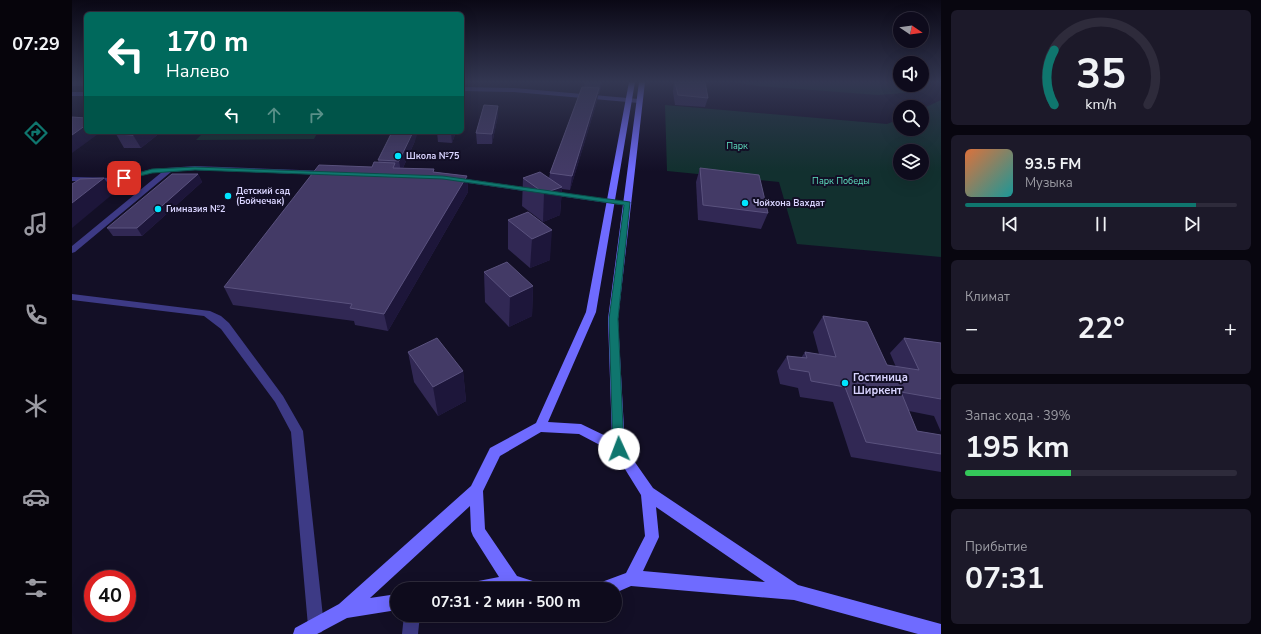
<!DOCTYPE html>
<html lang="ru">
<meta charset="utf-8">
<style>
:root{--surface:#0e0b1c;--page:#1c1929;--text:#f1f3f6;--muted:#9b9ba3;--line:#2e2b3b;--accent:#0f766e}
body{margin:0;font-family:"Nunito Sans",sans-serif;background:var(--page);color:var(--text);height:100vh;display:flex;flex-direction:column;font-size:15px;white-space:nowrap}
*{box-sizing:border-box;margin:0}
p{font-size:13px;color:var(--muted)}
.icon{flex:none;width:22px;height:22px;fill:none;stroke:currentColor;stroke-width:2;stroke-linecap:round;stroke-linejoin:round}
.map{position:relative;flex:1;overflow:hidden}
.sheet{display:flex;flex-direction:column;gap:10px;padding:10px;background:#08060f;width:320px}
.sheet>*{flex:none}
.hud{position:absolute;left:12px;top:12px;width:380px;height:122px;border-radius:6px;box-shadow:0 4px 16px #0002,0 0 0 1px var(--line);background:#00695c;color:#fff;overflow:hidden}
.needle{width:26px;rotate:103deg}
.tools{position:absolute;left:821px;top:12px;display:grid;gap:8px}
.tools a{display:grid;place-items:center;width:36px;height:36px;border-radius:50%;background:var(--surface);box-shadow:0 4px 16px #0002,0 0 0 1px var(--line);font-size:20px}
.speed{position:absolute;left:12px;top:570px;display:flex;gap:8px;font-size:20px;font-weight:700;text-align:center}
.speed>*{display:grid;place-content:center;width:52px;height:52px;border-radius:50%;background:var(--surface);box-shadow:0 4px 16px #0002,0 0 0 1px var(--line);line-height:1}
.speed .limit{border:6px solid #d22;background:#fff;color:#111}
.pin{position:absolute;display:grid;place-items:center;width:34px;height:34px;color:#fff;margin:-17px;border-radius:8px;box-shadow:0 2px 6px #0006}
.me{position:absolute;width:44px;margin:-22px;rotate:358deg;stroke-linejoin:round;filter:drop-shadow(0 0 3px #0008)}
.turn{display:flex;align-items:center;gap:14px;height:84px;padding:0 16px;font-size:18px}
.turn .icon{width:52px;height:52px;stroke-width:2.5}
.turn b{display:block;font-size:28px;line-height:34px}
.lanes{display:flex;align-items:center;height:38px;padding:0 16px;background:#0003;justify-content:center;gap:20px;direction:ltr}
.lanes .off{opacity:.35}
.big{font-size:30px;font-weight:700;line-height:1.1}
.sheet .card{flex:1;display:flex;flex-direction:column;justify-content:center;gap:6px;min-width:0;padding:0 14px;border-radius:6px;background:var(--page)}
.sheet .dial{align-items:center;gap:0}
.dial svg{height:104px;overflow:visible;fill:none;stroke:var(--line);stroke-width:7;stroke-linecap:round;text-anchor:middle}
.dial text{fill:var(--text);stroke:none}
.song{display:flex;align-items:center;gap:12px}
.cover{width:48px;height:48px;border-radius:6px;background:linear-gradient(135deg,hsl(20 70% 55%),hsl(180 70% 35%))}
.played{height:4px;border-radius:2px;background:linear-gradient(90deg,var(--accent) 85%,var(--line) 85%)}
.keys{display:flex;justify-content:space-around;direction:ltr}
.heat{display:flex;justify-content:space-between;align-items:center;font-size:22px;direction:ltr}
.charge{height:6px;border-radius:3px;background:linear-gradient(90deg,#34c759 39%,var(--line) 0)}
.trip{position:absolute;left:318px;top:582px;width:232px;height:40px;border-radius:20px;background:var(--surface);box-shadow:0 4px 16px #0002,0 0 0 1px var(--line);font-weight:700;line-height:40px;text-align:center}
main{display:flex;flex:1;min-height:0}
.tab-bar{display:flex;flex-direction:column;width:72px;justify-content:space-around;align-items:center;background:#06040b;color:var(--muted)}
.tab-bar .icon{width:28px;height:28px}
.tab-bar .selected{color:var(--accent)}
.tab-bar b{font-size:18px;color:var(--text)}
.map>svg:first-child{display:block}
.green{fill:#12302f;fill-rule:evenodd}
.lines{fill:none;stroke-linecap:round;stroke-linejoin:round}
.street{fill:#3d3a85;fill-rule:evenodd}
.secondary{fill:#6f6bff;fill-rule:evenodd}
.wall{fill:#312854}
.shaded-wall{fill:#1d163a}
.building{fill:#433a66;stroke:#5a527e}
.route{fill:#0f766e;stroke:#0a4d48}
.poi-dot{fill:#00e5ff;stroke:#130f26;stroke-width:1.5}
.labels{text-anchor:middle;stroke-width:4;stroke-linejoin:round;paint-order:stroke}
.far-park-label{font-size:9px;fill:#5fe0c0;stroke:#130f26}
.far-poi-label{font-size:9px;font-weight:bold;fill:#d9d4ff;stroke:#130f26;text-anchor:start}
.poi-label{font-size:11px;font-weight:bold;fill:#d9d4ff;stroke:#130f26;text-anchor:start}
</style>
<main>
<nav class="tab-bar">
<b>07:29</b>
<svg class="icon selected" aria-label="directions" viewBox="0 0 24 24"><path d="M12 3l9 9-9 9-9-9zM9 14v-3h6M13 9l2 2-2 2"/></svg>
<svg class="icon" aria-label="music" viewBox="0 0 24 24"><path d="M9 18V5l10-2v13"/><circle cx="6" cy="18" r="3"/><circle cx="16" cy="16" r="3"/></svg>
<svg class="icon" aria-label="phone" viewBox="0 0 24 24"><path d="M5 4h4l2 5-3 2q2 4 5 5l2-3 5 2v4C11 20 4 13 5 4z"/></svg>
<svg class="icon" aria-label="climate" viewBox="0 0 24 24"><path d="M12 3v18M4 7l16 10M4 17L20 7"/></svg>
<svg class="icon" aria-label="car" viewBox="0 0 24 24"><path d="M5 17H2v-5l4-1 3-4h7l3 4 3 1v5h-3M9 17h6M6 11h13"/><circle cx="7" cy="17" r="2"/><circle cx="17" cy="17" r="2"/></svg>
<svg class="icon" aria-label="filters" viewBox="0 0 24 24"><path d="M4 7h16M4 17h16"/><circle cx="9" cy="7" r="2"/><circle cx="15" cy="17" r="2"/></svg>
</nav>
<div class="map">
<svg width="869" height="634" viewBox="0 0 869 634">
<rect width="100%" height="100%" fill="#130f26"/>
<g class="green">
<path d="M663,82H828V85H850V82H852L848,89L832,93L806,95L685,86Z"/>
<path d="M869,100V257L725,244L707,182L595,171L593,105L815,124L828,119V129H850V109ZM828,151H850V173H828Z"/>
<path d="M132,132H246L242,139L124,140Z"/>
</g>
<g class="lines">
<g class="street">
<path d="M390,87L442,88L567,99L570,101L567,103L442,92L390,91Z"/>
<rect x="0" y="92" width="14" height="4"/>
<path d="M123,166L254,171L258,173L254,175L123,170L99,172L3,252L0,253V246L90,172L80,173L44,182L0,181V177L44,178L80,169Z"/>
<path d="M379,177L556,202L560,204L556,206L382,181H379Z"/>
<path d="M0,294L138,311L149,316L157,323L211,396L231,431L252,626L250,632L244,634L238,632L236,626L219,432L203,402L149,329L132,316L0,300Z"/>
<path d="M332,615H348L346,634H330Z"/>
</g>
<path class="secondary" d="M557,82H563L524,312L476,422L509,424L540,439L536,319L567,82H573L546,319L553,448L581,488L726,585L869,624V634H846L722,600L559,586L543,593V589H525L527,583L554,573L573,536L569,495L543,453L507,434L469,432L428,456L411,491L413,529L445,576L467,583L469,589H394L396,583L427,577L401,536L399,531L398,506L298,598L325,594V610L275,618L245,634H221L223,628L267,604L399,486L418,448L464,423L514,312ZM584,507L693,582L571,571L587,537Z"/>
</g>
<g class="wall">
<rect x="0" y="82" width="14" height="4"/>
<path d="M513,82H530L527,94H526L525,101L498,190L490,189L488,215L471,222L450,206L451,178H477L478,173L512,87Z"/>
<path d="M602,82H633L636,98L633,107L603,105L601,92Z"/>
<path d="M426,106V115L420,144H405L404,133Z"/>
<path d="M47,132H89L69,148H52L44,134Z"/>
<path d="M365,132H384L380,143L366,142Z"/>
<path d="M343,141L331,168L395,176L396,192L316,331L283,325L282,321L161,305L152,287L300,167L307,163L306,160Z"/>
<path d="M628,168L696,213L689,229L626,220L624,182Z"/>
<path d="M126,174L130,182L70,236H41L35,228Z"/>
<path d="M456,212L478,260L458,268L436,249V220Z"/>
<path d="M412,272L461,286L460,316L437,327L413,302Z"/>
<path d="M751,316L815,365L824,367L818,353L832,338L869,343V432L862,416L837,411L845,431L869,435V472L779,457L761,402L728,397L726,388L708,384L705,371L715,356L729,358L733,352L747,354L741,332Z"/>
<path d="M336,352L391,371L394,401L366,416L342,382Z"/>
</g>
<g class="shaded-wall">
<path d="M529,82H530L527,94Z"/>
<path d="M527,88L525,101L498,190L500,176Z"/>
<path d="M426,106V115L420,144V134Z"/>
<path d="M14,125V132H29L0,153V135Z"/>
<path d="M65,132H89L69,148L61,135Z"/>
<path d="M341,132H346L343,141L329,172L327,161Z"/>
<path d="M380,132H384L380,143L379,133Z"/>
<path d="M126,174L130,182L70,236L65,228Z"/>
<path d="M395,176L396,192L316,331L312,314Z"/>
<path d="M32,178L42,193L0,228V203Z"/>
<path d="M490,187L488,215L471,222L472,193Z"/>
<path d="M480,230L478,260L458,268L460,239Z"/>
<path d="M461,286L460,316L437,327L438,297Z"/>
<path d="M391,371L394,401L366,416L361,387Z"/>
</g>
<g class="building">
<path d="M603,82H633L636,98L606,95Z"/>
<path d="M510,87L527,88L500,176L478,173Z"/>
<path d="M412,105L426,106L420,134L404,133Z"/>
<path d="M0,117L14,118V125L0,135Z"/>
<path d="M47,132H65L61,135L44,134Z"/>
<path d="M320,132H341L327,161L306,160Z"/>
<path d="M365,132H380L379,133Z"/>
<path d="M302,162L323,163L321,168L362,169L361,172L395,176L312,314L278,308L280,304L152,287L247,165L300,167Z"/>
<path d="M628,168L687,175L696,213L631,205Z"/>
<path d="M468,172L490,187L472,193L451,178Z"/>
<path d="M100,174H126L65,228H35Z"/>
<path d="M32,178L0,203V184L8,179Z"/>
<path d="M456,212L480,230L460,239L436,220Z"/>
<path d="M435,262L461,286L438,297L412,272Z"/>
<path d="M751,316L795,322L815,365L847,370L832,338L869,343V399L829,392L845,431L869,435V454L794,442L773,387L739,381L737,372L718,369L715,356L735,358L733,352L764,357Z"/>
<path d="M365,338L391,371L361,387L336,352Z"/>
</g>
<linearGradient id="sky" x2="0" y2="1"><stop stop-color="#0a0815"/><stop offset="0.48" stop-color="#333752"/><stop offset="1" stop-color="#333752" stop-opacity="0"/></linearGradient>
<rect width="869" height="171" fill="url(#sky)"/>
<path class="route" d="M123,167L371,176L558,202L546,319L552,449L551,453L547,454L543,453L541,449L537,319L552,205L371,179L123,170L80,173L52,180L49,178L80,169Z"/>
<g class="poi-dot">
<circle cx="326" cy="156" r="4"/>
<circle cx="156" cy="196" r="4"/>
<circle cx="673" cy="203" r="4"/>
<circle cx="86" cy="209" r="4"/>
<circle cx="773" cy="383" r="4"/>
</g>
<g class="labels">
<g class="far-park-label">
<text x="665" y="149">Парк</text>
<text x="769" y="184">Парк Победы</text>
</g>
<g class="far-poi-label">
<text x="334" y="159">Школа №75</text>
<text x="164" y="194">Детский сад<tspan x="164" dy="10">(Бойчечак)</tspan></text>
<text x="681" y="206">Чойхона Вахдат</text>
<text x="94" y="212">Гимназия №2</text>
</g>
<g class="poi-label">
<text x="781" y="381">Гостиница<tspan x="781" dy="13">Ширкент</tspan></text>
</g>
</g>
</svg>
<div class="tools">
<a><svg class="needle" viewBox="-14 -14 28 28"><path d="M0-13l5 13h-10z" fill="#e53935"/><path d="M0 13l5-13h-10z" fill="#9b9ba3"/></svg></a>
<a><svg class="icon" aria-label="sound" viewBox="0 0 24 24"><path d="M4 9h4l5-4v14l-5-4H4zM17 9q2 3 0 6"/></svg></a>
<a><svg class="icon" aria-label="search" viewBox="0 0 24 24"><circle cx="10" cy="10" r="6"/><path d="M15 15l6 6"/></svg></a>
<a><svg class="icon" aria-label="layers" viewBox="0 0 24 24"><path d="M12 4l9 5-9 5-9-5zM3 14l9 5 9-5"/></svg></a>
</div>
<div class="speed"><div class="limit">40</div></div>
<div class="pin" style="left:52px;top:178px;background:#d93025"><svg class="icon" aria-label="arrive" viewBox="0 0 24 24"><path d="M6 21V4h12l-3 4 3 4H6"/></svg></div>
<svg class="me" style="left:547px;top:449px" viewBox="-20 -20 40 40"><circle r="19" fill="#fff"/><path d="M0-13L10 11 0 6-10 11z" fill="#0f766e"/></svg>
<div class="trip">07:31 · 2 мин · 500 m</div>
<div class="hud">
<div class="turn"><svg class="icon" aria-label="left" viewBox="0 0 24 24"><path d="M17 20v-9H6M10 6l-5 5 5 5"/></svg><div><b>170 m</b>Налево</div></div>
<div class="lanes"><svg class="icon" aria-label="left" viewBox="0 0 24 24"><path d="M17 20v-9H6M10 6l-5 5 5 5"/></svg><svg class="icon off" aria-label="ahead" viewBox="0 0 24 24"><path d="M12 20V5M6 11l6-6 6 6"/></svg><svg class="icon off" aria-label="right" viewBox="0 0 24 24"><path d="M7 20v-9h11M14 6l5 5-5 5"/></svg></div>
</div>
</div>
<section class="sheet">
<div class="card dial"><svg viewBox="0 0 100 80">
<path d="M14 69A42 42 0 1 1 86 69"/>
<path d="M14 69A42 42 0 0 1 14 27" stroke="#0f766e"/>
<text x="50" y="56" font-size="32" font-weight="700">35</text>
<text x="50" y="72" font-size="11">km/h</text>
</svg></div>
<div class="card">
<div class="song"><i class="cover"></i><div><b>93.5 FM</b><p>Музыка</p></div></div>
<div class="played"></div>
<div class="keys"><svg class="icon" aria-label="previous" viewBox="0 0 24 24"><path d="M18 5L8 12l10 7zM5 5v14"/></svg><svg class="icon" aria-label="pause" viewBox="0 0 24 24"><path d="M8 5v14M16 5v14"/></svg><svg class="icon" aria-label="next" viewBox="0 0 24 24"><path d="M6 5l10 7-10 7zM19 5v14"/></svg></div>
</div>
<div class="card"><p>Климат</p>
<div class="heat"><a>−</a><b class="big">22°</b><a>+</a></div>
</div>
<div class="card"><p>Запас хода · 39%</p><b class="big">195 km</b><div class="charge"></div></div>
<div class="card"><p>Прибытие</p><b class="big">07:31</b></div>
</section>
</main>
